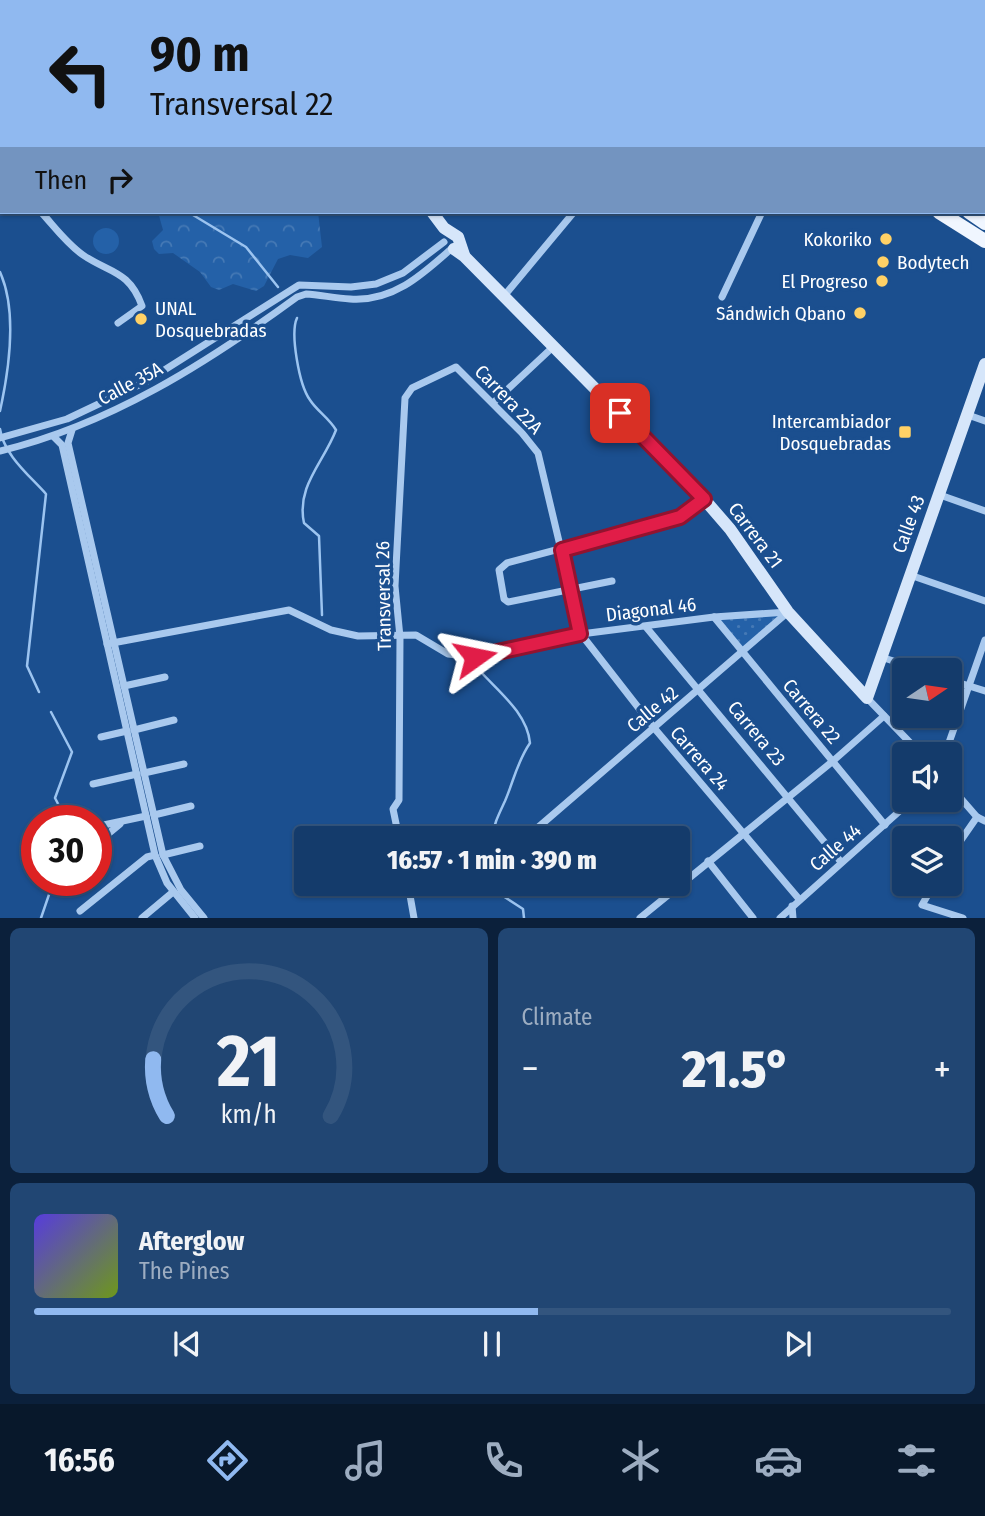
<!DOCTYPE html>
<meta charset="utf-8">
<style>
:root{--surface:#143b6b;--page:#214673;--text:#f1f3f6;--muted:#9dadc1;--line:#33557e;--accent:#90b9f0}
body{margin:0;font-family:"Fira Sans Condensed",sans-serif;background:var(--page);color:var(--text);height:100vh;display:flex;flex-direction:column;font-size:26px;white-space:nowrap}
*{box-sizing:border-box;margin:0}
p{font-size:23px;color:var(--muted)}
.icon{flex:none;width:38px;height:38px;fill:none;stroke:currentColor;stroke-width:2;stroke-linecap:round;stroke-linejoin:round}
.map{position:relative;height:918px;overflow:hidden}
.side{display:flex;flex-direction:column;gap:10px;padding:10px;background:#0b203b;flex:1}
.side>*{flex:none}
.top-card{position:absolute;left:0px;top:0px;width:985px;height:214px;box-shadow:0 2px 5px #0004,0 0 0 2px var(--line);background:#90b9f0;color:#111;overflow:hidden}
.needle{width:46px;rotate:77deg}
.fabs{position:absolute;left:892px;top:658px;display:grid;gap:14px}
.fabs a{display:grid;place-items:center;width:70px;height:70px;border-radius:7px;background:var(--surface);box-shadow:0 2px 5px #0004,0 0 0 2px var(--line);font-size:35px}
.speed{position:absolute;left:21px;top:805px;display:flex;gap:14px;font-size:35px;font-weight:700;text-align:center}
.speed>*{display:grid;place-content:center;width:91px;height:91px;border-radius:50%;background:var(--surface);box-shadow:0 2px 5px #0004,0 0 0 2px var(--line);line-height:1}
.speed .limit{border:10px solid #d22;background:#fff;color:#111}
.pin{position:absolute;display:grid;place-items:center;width:60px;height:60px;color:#fff;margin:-30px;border-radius:14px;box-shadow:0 4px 10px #0006}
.me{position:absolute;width:77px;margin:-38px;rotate:78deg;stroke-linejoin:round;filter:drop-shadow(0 0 5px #0008)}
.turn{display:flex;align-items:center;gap:24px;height:147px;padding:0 35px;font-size:32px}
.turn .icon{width:91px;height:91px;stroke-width:2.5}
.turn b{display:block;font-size:49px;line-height:60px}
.then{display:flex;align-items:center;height:66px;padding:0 35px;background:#0003;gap:14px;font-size:26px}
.big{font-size:52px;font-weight:800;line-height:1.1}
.side .tile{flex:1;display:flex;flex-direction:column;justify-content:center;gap:10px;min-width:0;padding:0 24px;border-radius:10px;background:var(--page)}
.side .dial{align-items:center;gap:0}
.dial svg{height:182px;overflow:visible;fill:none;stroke:var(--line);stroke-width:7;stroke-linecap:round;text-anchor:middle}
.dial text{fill:var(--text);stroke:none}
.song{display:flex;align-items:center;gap:21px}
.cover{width:84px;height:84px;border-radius:10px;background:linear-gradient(135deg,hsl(250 70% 55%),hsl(80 70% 35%))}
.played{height:7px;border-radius:4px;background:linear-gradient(90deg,var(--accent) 55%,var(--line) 55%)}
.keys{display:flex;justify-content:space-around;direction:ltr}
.heat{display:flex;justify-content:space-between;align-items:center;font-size:38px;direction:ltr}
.side .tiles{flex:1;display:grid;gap:10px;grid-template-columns:1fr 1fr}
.tile:last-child{grid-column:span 2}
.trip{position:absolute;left:294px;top:826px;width:396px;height:70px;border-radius:7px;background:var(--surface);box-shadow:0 2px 5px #0004,0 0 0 2px var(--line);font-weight:800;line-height:70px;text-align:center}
.tabs{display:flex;height:112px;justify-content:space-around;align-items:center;background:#08182b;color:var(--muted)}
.tabs .icon{width:49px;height:49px}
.tabs .current{color:var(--accent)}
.tabs b{font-size:32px;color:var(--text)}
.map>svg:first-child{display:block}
.grass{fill:#2461a8}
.forest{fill:url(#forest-crowns)}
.park{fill:url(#park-dots)}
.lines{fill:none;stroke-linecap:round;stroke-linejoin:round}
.stream{stroke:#9cc4f0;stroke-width:2.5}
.street{stroke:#a9c9ee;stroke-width:7}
.secondary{stroke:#d6e6fa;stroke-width:12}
.primary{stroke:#f0f6ff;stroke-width:14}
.route-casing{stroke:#92132f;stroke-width:18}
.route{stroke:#e11d48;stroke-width:12}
.poi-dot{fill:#ffd166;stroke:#1b4f8f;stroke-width:2.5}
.labels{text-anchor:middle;stroke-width:7;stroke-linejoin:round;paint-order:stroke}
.poi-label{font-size:19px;fill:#fff;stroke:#1b4f8f;text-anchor:end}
.street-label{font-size:19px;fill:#fff;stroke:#1b4f8f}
</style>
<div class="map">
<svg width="985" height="918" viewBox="0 0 985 918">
<defs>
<pattern id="forest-crowns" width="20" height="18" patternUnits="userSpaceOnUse" patternTransform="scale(1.75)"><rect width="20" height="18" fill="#2461a8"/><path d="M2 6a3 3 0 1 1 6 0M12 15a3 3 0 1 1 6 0" fill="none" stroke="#4579b5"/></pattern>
<pattern id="park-dots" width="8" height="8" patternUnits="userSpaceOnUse" patternTransform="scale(1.75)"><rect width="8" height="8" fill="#2461a8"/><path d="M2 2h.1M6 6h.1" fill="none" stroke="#4579b5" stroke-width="1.8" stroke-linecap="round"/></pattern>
</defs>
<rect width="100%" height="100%" fill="#1b4f8f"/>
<circle class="grass" cx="106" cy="241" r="13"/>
<path class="forest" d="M158,212H318L322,247L308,258L290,255L278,259L264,286L256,291L233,284L219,290L211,287L200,272L173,253L159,254L154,249L152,241L163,230Z"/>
<path class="park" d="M788,612L743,653L714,617Z"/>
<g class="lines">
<g class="stream">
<path d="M114,0L115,2"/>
<path d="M188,212L246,247L278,287"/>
<path d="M0,272C18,312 9,370 0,411"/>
<path d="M297,318C290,333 299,385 310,400C317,411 329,418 336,430C324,462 296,486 304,523L319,536L322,615"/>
<path d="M0,429C4,455 29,475 46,494L27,666L39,692"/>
<path d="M480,671C499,692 527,713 530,743C517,762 514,780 505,801C499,814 494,823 492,838"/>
<path d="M51,712L72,752L55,798L67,821"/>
<path d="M497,884L503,896L523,909L524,918"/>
<path d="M41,918L54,880"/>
</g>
<g class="street">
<path d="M96,0V2"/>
<path d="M788,0L792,2"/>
<path d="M485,2L487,0"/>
<path d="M709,2L710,0"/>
<path d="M860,2L861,0"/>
<path d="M984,47L985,45"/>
<path d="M984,79L985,80"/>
<path d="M0,171L2,172"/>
<path d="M984,176L985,173"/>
<path d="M41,212C54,226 66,243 83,255C109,273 129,270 142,306L118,323"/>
<path d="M504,296L574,212"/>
<path d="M722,297L762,212"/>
<path d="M493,403L554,346"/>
<path d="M968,415L985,421"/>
<path d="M72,430L68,443L163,855L181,890L204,918"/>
<path d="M54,437L62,445L155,855L167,883L195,918"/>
<path d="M0,438L67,419L147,381L299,285L351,287L376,284L403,273L444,242"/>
<path d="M0,451C109,425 207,363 297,297L306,294C320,295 335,298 350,299C392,302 421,276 451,249"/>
<path d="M940,495L985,511"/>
<path d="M910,575L985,601"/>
<path d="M612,581L508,602L504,599L499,570L507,563L680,517L704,499"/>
<path d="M714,617L885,825"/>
<path d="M646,627L841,862"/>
<path d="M107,644L289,610L331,630L358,636L416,635L448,654L475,657L581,634L714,617L788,612"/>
<path d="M881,657L921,670"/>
<path d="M950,680L985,691"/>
<path d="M124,686L165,677"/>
<path d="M867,698L921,754"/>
<path d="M134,730L174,720"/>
<path d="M101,737L127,731"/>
<path d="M945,754L985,640"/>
<path d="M144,773L184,764"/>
<path d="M93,784L137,774"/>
<path d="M950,786L977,817L985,821"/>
<path d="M154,815L191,806"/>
<path d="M99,826L146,816"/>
<path d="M535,830L788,612"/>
<path d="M399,838L393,809L399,800L400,637L395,586L405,398L412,388L456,367L522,433L538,453L581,634L655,729L799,899"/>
<path d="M97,843L120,824"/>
<path d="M163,855L200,846"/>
<path d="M950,856L977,817"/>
<path d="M708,861L753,918"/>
<path d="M408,884L414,918"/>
<path d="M934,884L922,905L963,918"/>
<path d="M792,906L793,918"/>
<path d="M80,911L147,857L155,855"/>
<path d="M142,918L173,892"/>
<path d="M640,918L833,761L884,716"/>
<path d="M780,918L912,800"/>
</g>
<g class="secondary">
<path d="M296,0L297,2"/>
<path d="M432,212L444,228L458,237L464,255"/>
<path d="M454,249L464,256L704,499L730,529L788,612L867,698L985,364"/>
</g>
<g class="primary">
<path d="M588,0L590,2"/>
<path d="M663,0L666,2"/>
<path d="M939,212L985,241"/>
<path d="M969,212L985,223"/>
</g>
</g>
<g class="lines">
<g class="route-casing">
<path id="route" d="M475,657L580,634L562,550L680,517L704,499L620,413"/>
</g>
<use href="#route" class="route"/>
</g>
<g class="poi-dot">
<circle cx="886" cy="239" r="7"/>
<circle cx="883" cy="262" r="7"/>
<circle cx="882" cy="281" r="7"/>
<circle cx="860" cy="313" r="7"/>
<circle cx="141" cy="319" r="7"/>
<rect x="898" y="425" width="14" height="14" rx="3.5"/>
</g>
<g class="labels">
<g class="poi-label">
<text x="872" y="246">Kokoriko</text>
<text x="897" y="269" text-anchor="start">Bodytech</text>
<text x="868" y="288">El Progreso</text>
<text x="155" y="315" text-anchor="start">UNAL<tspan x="155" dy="22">Dosquebradas</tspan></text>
<text x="846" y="320">Sándwich Qbano</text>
<text x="891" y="428">Intercambiador<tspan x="891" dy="22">Dosquebradas</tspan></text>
</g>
<g class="street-label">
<text transform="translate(130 383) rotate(-28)" y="7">Calle 35A</text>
<text transform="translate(509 399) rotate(46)" y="7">Carrera 22A</text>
<text transform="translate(908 524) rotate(-70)" y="7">Calle 43</text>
<text transform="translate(756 535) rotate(53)" y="7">Carrera 21</text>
<text transform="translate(383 596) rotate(-91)" y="7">Transversal 26</text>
<text transform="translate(651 609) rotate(-7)" y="7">Diagonal 46</text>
<text transform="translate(652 709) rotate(-40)" y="7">Calle 42</text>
<text transform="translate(812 711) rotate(50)" y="7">Carrera 22</text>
<text transform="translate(757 733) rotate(50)" y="7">Carrera 23</text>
<text transform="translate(700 758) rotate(49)" y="7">Carrera 24</text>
<text transform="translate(835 847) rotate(-41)" y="7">Calle 44</text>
</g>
</g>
</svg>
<div class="fabs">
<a><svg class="needle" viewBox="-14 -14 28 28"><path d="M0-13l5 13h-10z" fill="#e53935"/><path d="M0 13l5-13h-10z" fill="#9dadc1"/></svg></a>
<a><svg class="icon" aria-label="sound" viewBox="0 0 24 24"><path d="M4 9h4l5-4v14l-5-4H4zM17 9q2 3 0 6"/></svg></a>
<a><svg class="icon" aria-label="layers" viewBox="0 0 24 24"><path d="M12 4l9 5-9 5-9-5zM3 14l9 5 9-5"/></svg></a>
</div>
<div class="speed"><div class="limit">30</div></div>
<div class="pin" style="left:620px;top:413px;background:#d93025"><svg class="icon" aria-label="arrive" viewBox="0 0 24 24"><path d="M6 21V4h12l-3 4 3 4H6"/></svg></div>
<svg class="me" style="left:475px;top:657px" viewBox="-20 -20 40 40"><path d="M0-17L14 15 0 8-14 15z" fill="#e11d48" stroke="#fff" stroke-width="4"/></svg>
<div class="trip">16:57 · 1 min · 390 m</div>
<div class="top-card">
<div class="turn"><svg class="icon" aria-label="left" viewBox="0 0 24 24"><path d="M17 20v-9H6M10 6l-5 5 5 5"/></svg><div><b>90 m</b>Transversal 22</div></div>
<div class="then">Then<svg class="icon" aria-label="right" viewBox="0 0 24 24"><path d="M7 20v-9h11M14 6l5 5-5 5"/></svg></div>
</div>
</div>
<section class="side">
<div class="tiles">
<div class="tile dial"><svg viewBox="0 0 100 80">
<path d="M14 69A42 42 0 1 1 86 69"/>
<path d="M14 69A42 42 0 0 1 8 44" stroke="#90b9f0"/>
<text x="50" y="56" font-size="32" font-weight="700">21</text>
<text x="50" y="72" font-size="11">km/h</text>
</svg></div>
<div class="tile"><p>Climate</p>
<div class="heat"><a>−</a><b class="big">21.5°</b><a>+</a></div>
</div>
<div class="tile">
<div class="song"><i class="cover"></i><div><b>Afterglow</b><p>The Pines</p></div></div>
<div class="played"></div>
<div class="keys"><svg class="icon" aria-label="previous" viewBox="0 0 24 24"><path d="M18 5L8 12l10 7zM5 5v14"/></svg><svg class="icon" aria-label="pause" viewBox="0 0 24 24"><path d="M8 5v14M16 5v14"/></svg><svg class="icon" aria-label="next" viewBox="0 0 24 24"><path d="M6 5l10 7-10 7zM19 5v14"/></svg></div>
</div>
</div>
</section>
<nav class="tabs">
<b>16:56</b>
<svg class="icon current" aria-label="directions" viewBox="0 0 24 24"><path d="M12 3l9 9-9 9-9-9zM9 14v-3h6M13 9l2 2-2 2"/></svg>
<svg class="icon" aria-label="music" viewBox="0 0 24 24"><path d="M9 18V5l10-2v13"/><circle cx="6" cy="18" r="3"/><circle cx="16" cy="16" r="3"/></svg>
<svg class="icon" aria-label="phone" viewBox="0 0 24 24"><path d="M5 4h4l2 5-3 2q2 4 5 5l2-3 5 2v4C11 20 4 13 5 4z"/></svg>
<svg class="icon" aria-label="climate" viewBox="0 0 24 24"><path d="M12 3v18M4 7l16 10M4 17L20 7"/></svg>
<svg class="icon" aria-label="car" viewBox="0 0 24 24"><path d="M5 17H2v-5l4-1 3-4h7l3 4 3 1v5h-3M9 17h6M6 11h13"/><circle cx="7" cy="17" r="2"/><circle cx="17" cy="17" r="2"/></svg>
<svg class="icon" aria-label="filters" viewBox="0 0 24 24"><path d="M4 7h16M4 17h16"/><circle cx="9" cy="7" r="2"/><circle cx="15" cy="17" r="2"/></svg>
</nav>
